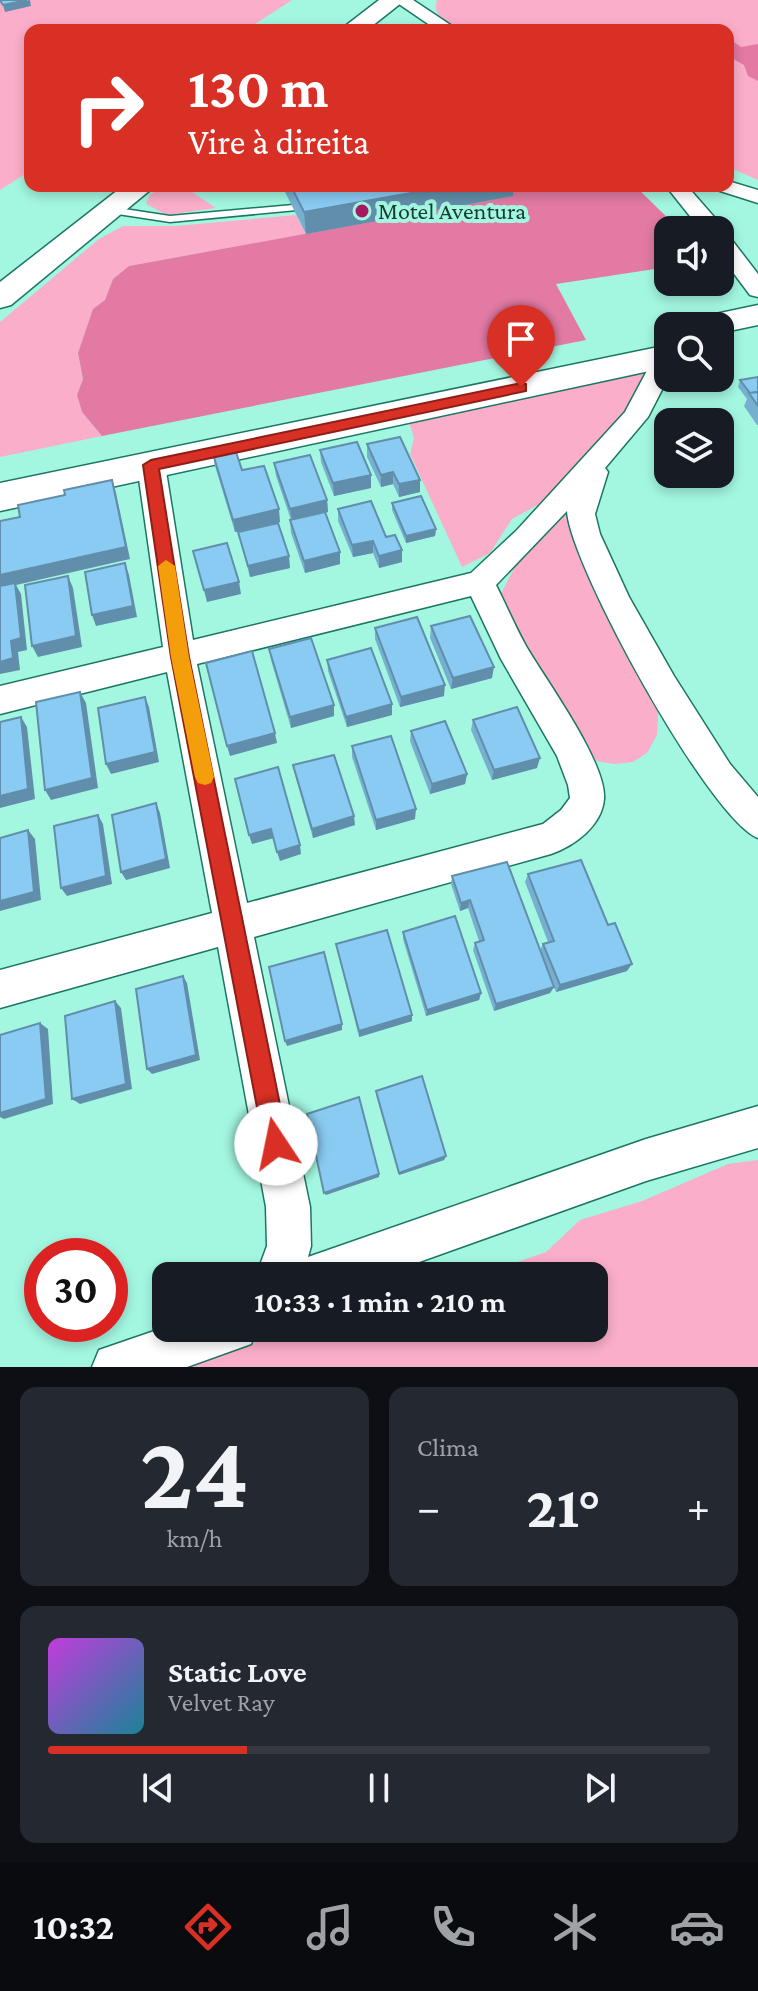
<!DOCTYPE html>
<html lang="pt">
<meta charset="utf-8">
<style>
:root{--surface:#171b24;--page:#242831;--text:#f1f3f6;--muted:#9ea1a6;--line:#363941;--accent:#d93025}
body{margin:0;font-family:"Crimson Pro",serif;background:var(--page);color:var(--text);height:100vh;display:flex;flex-direction:column;font-size:30px;white-space:nowrap}
*{box-sizing:border-box;margin:0}
p{font-size:26px;color:var(--muted)}
.icon{flex:none;width:44px;height:44px;fill:none;stroke:currentColor;stroke-width:2;stroke-linecap:round;stroke-linejoin:round}
.map{position:relative;height:1367px;overflow:hidden}
.drawer{display:flex;flex-direction:column;gap:20px;padding:20px;background:#0d0f14;flex:1}
.drawer>*{flex:none}
.guide{position:absolute;left:24px;top:24px;width:710px;height:168px;border-radius:16px;box-shadow:0 4px 12px #0003;background:#d93025;color:#fff;overflow:hidden}
.controls{position:absolute;left:654px;top:216px;display:grid;gap:16px}
.controls a{display:grid;place-items:center;width:80px;height:80px;border-radius:16px;background:var(--surface);box-shadow:0 4px 12px #0003;font-size:40px}
.speed{position:absolute;left:24px;top:1238px;display:flex;gap:16px;font-size:40px;font-weight:700;text-align:center}
.speed>*{display:grid;place-content:center;width:104px;height:104px;border-radius:50%;background:var(--surface);box-shadow:0 4px 12px #0003;line-height:1}
.speed .limit{border:12px solid #d22;background:#fff;color:#111}
.pin{position:absolute;display:grid;place-items:center;width:68px;height:68px;color:#fff;margin:-82px -34px;border-radius:50% 50% 50% 0;rotate:-45deg;box-shadow:0 0 8px #0007}
.pin .icon{rotate:45deg}
.me{position:absolute;width:88px;margin:-44px;rotate:349deg;stroke-linejoin:round;filter:drop-shadow(0 0 6px #0008)}
.turn{display:flex;align-items:center;gap:28px;height:168px;padding:0 32px;font-size:36px}
.turn .icon{width:104px;height:104px;stroke-width:2.5}
.turn b{display:block;font-size:56px;line-height:68px}
.big{font-size:60px;font-weight:700;line-height:1.1}
.drawer .tile{flex:1;display:flex;flex-direction:column;justify-content:center;gap:12px;min-width:0;padding:0 28px;border-radius:16px;background:var(--page)}
.drawer .dial{align-items:center;gap:0}
.dial b{font-size:104px;line-height:1}
.song{display:flex;align-items:center;gap:24px}
.cover{width:96px;height:96px;border-radius:12px;background:linear-gradient(135deg,hsl(290 70% 55%),hsl(190 70% 35%))}
.played{height:8px;border-radius:4px;background:linear-gradient(90deg,var(--accent) 30%,var(--line) 30%)}
.keys{display:flex;justify-content:space-around;direction:ltr}
.heat{display:flex;justify-content:space-between;align-items:center;font-size:44px;direction:ltr}
.drawer .tiles{flex:1;display:grid;gap:20px;grid-template-columns:1fr 1fr}
.tile:last-child{grid-column:span 2}
.trip{position:absolute;left:152px;top:1262px;width:456px;height:80px;border-radius:16px;background:var(--surface);box-shadow:0 4px 12px #0003;font-weight:700;line-height:80px;text-align:center}
.tab-bar{display:flex;height:128px;justify-content:space-around;align-items:center;background:#090b0e;color:var(--muted)}
.tab-bar .icon{width:56px;height:56px}
.tab-bar .on{color:var(--accent)}
.tab-bar b{font-size:36px;color:var(--text)}
.map>svg:first-child{display:block}
.green{fill:#fbaec9}
.forest{fill:#e27aa3}
.lines{fill:none;stroke-linecap:round;stroke-linejoin:round}
.lane-casing{stroke:#1b7664;stroke-width:3}
.street-casing{stroke:#1b7664;stroke-width:3}
.secondary-casing{stroke:#1b7664;stroke-width:3}
.lane{fill:#fff;fill-rule:evenodd}
.street{fill:#fff;fill-rule:evenodd}
.secondary{fill:#fff;fill-rule:evenodd}
.wall{fill:#77afd1}
.shaded-wall{fill:#618eaa}
.building{fill:#8acbf3;stroke:#618eaa;stroke-width:2}
.route{fill:#d93025;stroke:#8d1f18;stroke-width:2}
.slow{fill:#f59e0b}
.poi-dot{fill:#a41960;stroke:#a3f7e1;stroke-width:3}
.labels{text-anchor:middle;stroke-width:8;stroke-linejoin:round;paint-order:stroke}
.far-poi-label{font-size:24px;fill:#183b33;stroke:#a3f7e1;text-anchor:start}
</style>
<div class="map">
<svg width="758" height="1367" viewBox="0 0 758 1367">
<rect width="100%" height="100%" fill="#a3f7e1"/>
<g class="green">
<path d="M0,0H292L246,30H30V171L0,190Z"/>
<path d="M437,0H758V180L728,167V30H457C445,21 432,16 437,0Z"/>
<path d="M183,186L216,208L167,215L146,204L150,194L167,187Z"/>
<path d="M296,215L306,234L129,266L113,279L105,300L93,310L78,353L83,379L77,395L82,412L102,436L0,457V322L99,239L123,226H176Z"/>
<path d="M652,370L631,405L545,501L512,519L490,553L462,567L410,454L414,438L409,422Z"/>
<path d="M571,498L659,696L657,735L647,753L633,762L614,764L597,761L585,749L535,672L499,597L518,561Z"/>
<path d="M758,1160V1367H182L299,1328H594V1276H422L437,1269L486,1273L546,1252L580,1220L642,1201L728,1164Z"/>
</g>
<g class="forest">
<path d="M728,38L741,47L758,44V81L748,76L744,65L728,56Z"/>
<path d="M506,186H635L673,223L684,230H668V267L556,284L586,340L102,436L82,412L77,395L83,379L78,353L93,309L105,300L113,279L129,266L512,196Z"/>
</g>
<g class="lines">
<g class="lane-casing">
<g id="lane">
<path d="M217,186H233L228,189Z"/>
<path d="M293,205L298,208L297,210L170,222L111,213L106,210L111,207L170,216Z"/>
</g>
</g>
<g class="street-casing">
<g id="street">
<path d="M393,0H413L458,30H437Z"/>
<path d="M728,181L758,190V203L717,190L714,186H728Z"/>
<path d="M666,186H687L721,225L724,230L721,234L728,235L758,274V297L750,295L720,255V230H701Z"/>
<path d="M668,348V378L648,417L605,468L608,472L595,514L600,534L629,597L674,676L730,764L758,797V838C710,820 570,565 567,511L496,585C506,605 515,626 526,646C545,679 607,763 604,799C602,826 574,846 551,854L254,937L310,1207L311,1246L308,1257L646,1139L758,1106V1148L646,1181L380,1276H256L267,1246L266,1207L218,947L0,1008V970L212,913L167,672L0,714V686L163,647L137,465L141,458L151,455L161,458L165,465L193,640L471,573L517,530L625,412L658,350ZM471,596L501,659L557,756L568,785L570,798L561,810L543,824L247,903L197,664Z"/>
<path d="M166,1327V1328H258L251,1344L187,1367H92L99,1350Z"/>
</g>
</g>
<g class="secondary-casing">
<g id="secondary">
<path d="M379,0H405L367,30H340Z"/>
<path d="M123,186H155L11,305L0,308V282Z"/>
<path d="M758,305V325L720,333V326H687L692,319Z"/>
<path d="M668,345V367L0,511V483Z"/>
</g>
</g>
<use href="#lane" class="lane"/>
<use href="#street" class="street"/>
<use href="#secondary" class="secondary"/>
</g>
<g class="wall">
<path d="M282,186H514L513,196L306,234Z"/>
<path d="M758,377V425H757L744,406L747,399L738,387L740,380Z"/>
<path d="M367,444L420,480V492L399,497L393,484L381,487L367,457Z"/>
<path d="M320,450L371,488L334,496L321,462Z"/>
<path d="M213,454L242,470L280,522L235,532L215,466Z"/>
<path d="M274,463L327,500L328,512L325,513L340,564L305,573L291,533L290,520H291L276,476Z"/>
<path d="M392,503L436,529L435,536L406,543L392,510Z"/>
<path d="M338,509L386,537L402,550V562L379,568L373,553L353,557L338,521Z"/>
<path d="M238,532L290,568L250,577Z"/>
<path d="M431,626L492,678L451,689L430,638Z"/>
<path d="M375,628L444,696L400,707L375,639Z"/>
<path d="M269,649L334,716L291,728L271,660Z"/>
<path d="M327,660L392,715L347,727L328,671Z"/>
<path d="M473,720L537,768L492,780L471,730Z"/>
<path d="M411,731L467,774L465,784L430,794L410,741Z"/>
<path d="M352,746L415,819L376,830L352,757Z"/>
<path d="M293,765L355,825L313,838L295,775Z"/>
<path d="M528,874L627,971L556,992L554,987L550,993L494,1011L473,950L475,943L479,941L468,908L460,911L451,884L452,876L540,950L543,944L548,942L525,882Z"/>
<path d="M403,932L481,993L479,1000L426,1016L403,939Z"/>
<path d="M336,944L412,1021L359,1037Z"/>
<path d="M376,1091L446,1156L444,1160L399,1175L376,1095Z"/>
</g>
<g class="shaded-wall">
<path d="M30,0L31,6L5,12L3,5Z"/>
<path d="M450,186H514L513,196L306,234L304,212Z"/>
<path d="M393,472V484L381,487V475Z"/>
<path d="M371,475V488L334,496L333,483Z"/>
<path d="M112,480L116,493L130,559L16,585L21,594L27,650L18,652L20,670L0,674V575Z"/>
<path d="M420,480V492L399,497V484Z"/>
<path d="M327,500L328,512L292,521L290,509Z"/>
<path d="M279,509L280,522L235,532L233,520Z"/>
<path d="M436,529L435,536L406,543V536Z"/>
<path d="M373,541V553L353,557L352,545Z"/>
<path d="M402,550V562L379,568V556Z"/>
<path d="M340,552V564L305,573L304,561Z"/>
<path d="M289,556L290,568L250,577L248,566Z"/>
<path d="M125,563L129,575L137,617L96,626L92,615Z"/>
<path d="M68,576L73,588L82,647L38,657L32,646Z"/>
<path d="M239,582L241,594L207,602L204,590Z"/>
<path d="M494,667L492,678L451,689L453,678Z"/>
<path d="M445,685L444,696L400,707L401,697Z"/>
<path d="M80,692L86,703L98,788L51,800L45,790Z"/>
<path d="M145,697L149,707L159,762L111,774L106,764Z"/>
<path d="M392,704V715L347,727L346,717Z"/>
<path d="M334,705V716L291,728L290,717Z"/>
<path d="M21,717L27,727L35,799L0,808V796Z"/>
<path d="M275,733L277,743L230,756L227,746Z"/>
<path d="M540,758L537,768L492,780L494,770Z"/>
<path d="M467,774L465,784L430,794L432,784Z"/>
<path d="M156,803L160,813L170,868L126,880L121,872Z"/>
<path d="M416,809L415,819L376,830V820Z"/>
<path d="M98,815L103,824L112,884L67,896L61,888Z"/>
<path d="M354,816L355,825L313,838L312,829Z"/>
<path d="M271,829L274,838L252,844L249,835Z"/>
<path d="M28,830L35,839L41,900L0,911V901Z"/>
<path d="M300,845L301,854L280,861L277,852Z"/>
<path d="M470,900L468,908L460,911L461,903Z"/>
<path d="M632,964L627,971L556,992L560,985Z"/>
<path d="M183,976L187,983L200,1060L152,1074L147,1069Z"/>
<path d="M554,987L550,993L494,1011L496,1004Z"/>
<path d="M481,993L479,1000L426,1016L427,1010Z"/>
<path d="M115,1001L121,1008L132,1089L80,1104L72,1099Z"/>
<path d="M412,1015V1021L359,1037V1031Z"/>
<path d="M40,1023L48,1029L53,1104L4,1119L0,1117V1113Z"/>
<path d="M342,1024V1030L287,1046L285,1041Z"/>
<path d="M446,1156L444,1160L399,1175V1173Z"/>
<path d="M379,1174V1177L326,1195L324,1193Z"/>
</g>
<g class="building">
<path d="M0,0H27L3,5Z"/>
<path d="M291,186H450L304,212Z"/>
<path d="M758,377V392L750,393L740,380Z"/>
<path d="M758,392V406L749,393Z"/>
<path d="M400,437L420,480L399,484L393,472L381,475L367,444Z"/>
<path d="M357,442L371,475L333,483L320,450Z"/>
<path d="M235,449L242,470L264,466L279,509L233,520L213,454Z"/>
<path d="M310,455L327,500L290,509L274,463Z"/>
<path d="M112,480L126,547L0,575V521L20,517L18,505L65,495L64,490Z"/>
<path d="M421,496L436,529L406,536L392,503Z"/>
<path d="M371,501L386,537L395,535L402,550L379,556L373,541L352,545L338,509Z"/>
<path d="M325,512L340,552L304,561L290,520Z"/>
<path d="M278,523L289,556L248,566L238,532Z"/>
<path d="M227,543L239,582L204,590L193,551Z"/>
<path d="M125,563L133,606L92,615L85,572Z"/>
<path d="M68,576L76,636L32,646L25,585Z"/>
<path d="M15,583L21,638L11,641L13,658L0,662V586Z"/>
<path d="M470,616L494,667L453,678L431,626Z"/>
<path d="M417,617L445,685L401,697L375,628Z"/>
<path d="M311,638L334,705L290,717L269,649Z"/>
<path d="M371,648L392,704L346,717L327,660Z"/>
<path d="M252,651L275,733L227,746L206,663Z"/>
<path d="M80,692L92,778L45,790L36,702Z"/>
<path d="M145,697L155,752L106,764L98,708Z"/>
<path d="M517,707L540,758L494,770L473,720Z"/>
<path d="M21,717L28,789L0,796V722Z"/>
<path d="M445,721L467,774L432,784L411,731Z"/>
<path d="M391,736L416,809L376,820L352,746Z"/>
<path d="M334,755L354,816L312,829L293,765Z"/>
<path d="M278,767L300,845L277,852L271,829L249,835L235,779Z"/>
<path d="M156,803L166,859L121,872L112,815Z"/>
<path d="M98,815L106,876L61,888L54,826Z"/>
<path d="M28,830L34,892L0,901V838Z"/>
<path d="M581,860L608,925L615,923L632,964L560,985L543,944L554,941L528,874Z"/>
<path d="M507,862L554,987L496,1004L475,943L484,940L470,900L461,903L452,876Z"/>
<path d="M455,916L481,993L427,1010L403,932Z"/>
<path d="M387,930L412,1015L359,1031L336,944Z"/>
<path d="M324,952L342,1024L285,1041L269,967Z"/>
<path d="M183,976L196,1055L147,1069L136,989Z"/>
<path d="M115,1001L126,1084L72,1099L65,1016Z"/>
<path d="M40,1023L46,1099L0,1113V1035Z"/>
<path d="M422,1076L446,1156L399,1173L376,1091Z"/>
<path d="M359,1097L379,1174L324,1193L307,1114Z"/>
</g>
<path class="route" d="M521,383L526,384V391L159,469L189,657L288,1144L284,1153L276,1156L267,1153L264,1144L171,657L143,465L151,460Z"/>
<path class="slow" d="M166,560L175,566L189,657L214,777L211,783L205,785L198,783L195,777L171,657L158,566Z"/>
<circle class="poi-dot" cx="362" cy="211" r="8"/>
<g class="labels">
<g class="far-poi-label">
<text x="378" y="219">Motel Aventura</text>
</g>
</g>
</svg>
<div class="controls">
<a><svg class="icon" aria-label="sound" viewBox="0 0 24 24"><path d="M4 9h4l5-4v14l-5-4H4zM17 9q2 3 0 6"/></svg></a>
<a><svg class="icon" aria-label="search" viewBox="0 0 24 24"><circle cx="10" cy="10" r="6"/><path d="M15 15l6 6"/></svg></a>
<a><svg class="icon" aria-label="layers" viewBox="0 0 24 24"><path d="M12 4l9 5-9 5-9-5zM3 14l9 5 9-5"/></svg></a>
</div>
<div class="speed"><div class="limit">30</div></div>
<div class="pin" style="left:521px;top:387px;background:#d93025"><svg class="icon" aria-label="arrive" viewBox="0 0 24 24"><path d="M6 21V4h12l-3 4 3 4H6"/></svg></div>
<svg class="me" style="left:276px;top:1144px" viewBox="-20 -20 40 40"><circle r="19" fill="#fff"/><path d="M0-13L10 11 0 6-10 11z" fill="#d93025"/></svg>
<div class="trip">10:33 · 1 min · 210 m</div>
<div class="guide">
<div class="turn"><svg class="icon" aria-label="right" viewBox="0 0 24 24"><path d="M7 20v-9h11M14 6l5 5-5 5"/></svg><div><b>130 m</b>Vire à direita</div></div>
</div>
</div>
<section class="drawer">
<div class="tiles">
<div class="tile dial"><b>24</b><p>km/h</p></div>
<div class="tile"><p>Clima</p>
<div class="heat"><a>−</a><b class="big">21°</b><a>+</a></div>
</div>
<div class="tile">
<div class="song"><i class="cover"></i><div><b>Static Love</b><p>Velvet Ray</p></div></div>
<div class="played"></div>
<div class="keys"><svg class="icon" aria-label="previous" viewBox="0 0 24 24"><path d="M18 5L8 12l10 7zM5 5v14"/></svg><svg class="icon" aria-label="pause" viewBox="0 0 24 24"><path d="M8 5v14M16 5v14"/></svg><svg class="icon" aria-label="next" viewBox="0 0 24 24"><path d="M6 5l10 7-10 7zM19 5v14"/></svg></div>
</div>
</div>
</section>
<nav class="tab-bar">
<b>10:32</b>
<svg class="icon on" aria-label="directions" viewBox="0 0 24 24"><path d="M12 3l9 9-9 9-9-9zM9 14v-3h6M13 9l2 2-2 2"/></svg>
<svg class="icon" aria-label="music" viewBox="0 0 24 24"><path d="M9 18V5l10-2v13"/><circle cx="6" cy="18" r="3"/><circle cx="16" cy="16" r="3"/></svg>
<svg class="icon" aria-label="phone" viewBox="0 0 24 24"><path d="M5 4h4l2 5-3 2q2 4 5 5l2-3 5 2v4C11 20 4 13 5 4z"/></svg>
<svg class="icon" aria-label="climate" viewBox="0 0 24 24"><path d="M12 3v18M4 7l16 10M4 17L20 7"/></svg>
<svg class="icon" aria-label="car" viewBox="0 0 24 24"><path d="M5 17H2v-5l4-1 3-4h7l3 4 3 1v5h-3M9 17h6M6 11h13"/><circle cx="7" cy="17" r="2"/><circle cx="17" cy="17" r="2"/></svg>
</nav>
